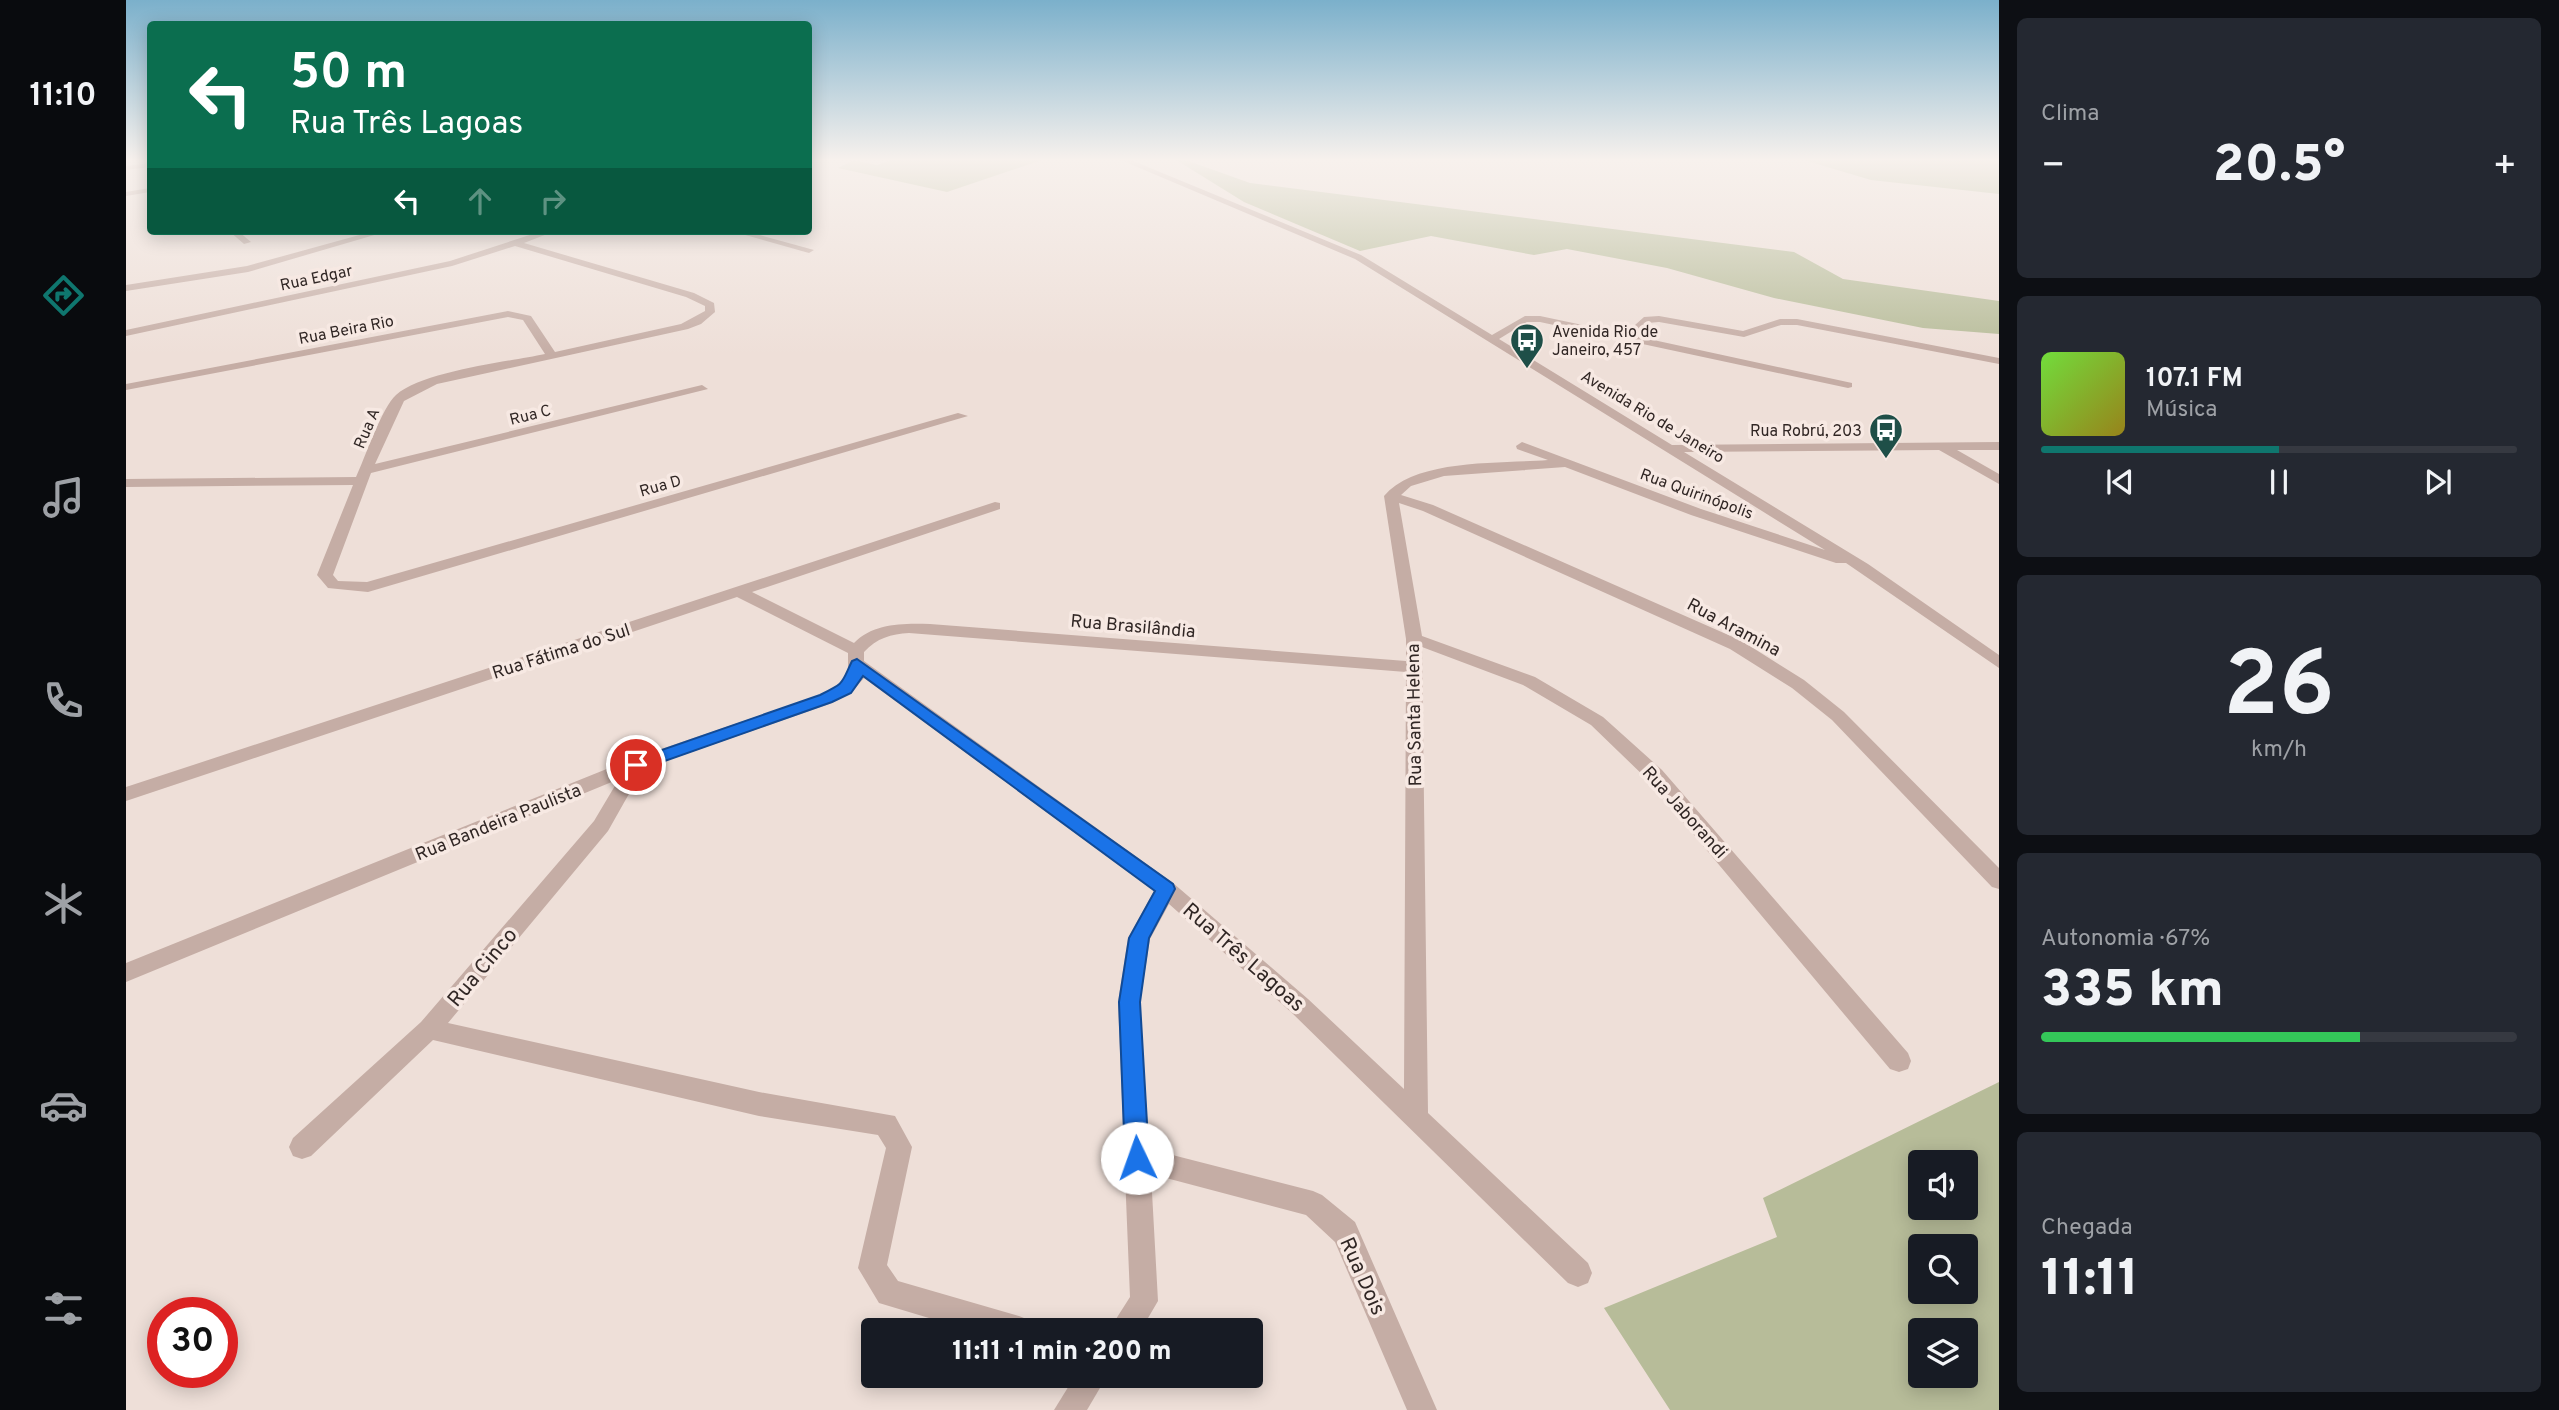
<!DOCTYPE html>
<html lang="pt">
<meta charset="utf-8">
<style>
:root{--surface:#171b24;--page:#242831;--text:#f1f3f6;--muted:#9ea1a6;--line:#363941;--accent:#0f766e}
body{margin:0;font-family:Overpass,sans-serif;background:var(--page);color:var(--text);height:100vh;display:flex;flex-direction:column;font-size:26px;white-space:nowrap}
*{box-sizing:border-box;margin:0}
p{font-size:23px;color:var(--muted)}
.icon{flex:none;width:38px;height:38px;fill:none;stroke:currentColor;stroke-width:2;stroke-linecap:round;stroke-linejoin:round}
.map{position:relative;flex:1;overflow:hidden}
.details{display:flex;flex-direction:column;gap:18px;padding:18px;background:#0d0f14;width:560px}
.details>*{flex:none}
.top-card{position:absolute;left:21px;top:21px;width:665px;height:214px;border-radius:7px;box-shadow:0 4px 18px #0003;background:#0b6e4f;color:#fff;overflow:hidden}
.buttons{position:absolute;left:1782px;top:1150px;display:grid;gap:14px}
.buttons a{display:grid;place-items:center;width:70px;height:70px;border-radius:7px;background:var(--surface);box-shadow:0 4px 18px #0003;font-size:35px}
.speed{position:absolute;left:21px;top:1297px;display:flex;gap:14px;font-size:35px;font-weight:700;text-align:center}
.speed>*{display:grid;place-content:center;width:91px;height:91px;border-radius:50%;background:var(--surface);box-shadow:0 4px 18px #0003;line-height:1}
.speed .limit{border:10px solid #d22;background:#fff;color:#111}
.pin{position:absolute;display:grid;place-items:center;width:60px;height:60px;color:#fff;margin:-30px;border:4px solid #fff;border-radius:50%;box-shadow:0 2px 7px #0007}
.me{position:absolute;width:77px;margin:-38px;rotate:357deg;stroke-linejoin:round;filter:drop-shadow(0 0 5px #0008)}
.turn{display:flex;align-items:center;gap:24px;height:147px;padding:0 28px;font-size:32px}
.turn .icon{width:91px;height:91px;stroke-width:2.5}
.turn b{display:block;font-size:49px;line-height:60px}
.lanes{display:flex;align-items:center;height:66px;padding:0 28px;background:#0003;justify-content:center;gap:35px;direction:ltr}
.lanes .off{opacity:.35}
.big{font-size:52px;font-weight:800;line-height:1.1}
.details .card{flex:1;display:flex;flex-direction:column;justify-content:center;gap:10px;min-width:0;padding:0 24px;border-radius:10px;background:var(--page)}
.details .dial{align-items:center;gap:0}
.dial b{font-size:91px;line-height:1}
.song{display:flex;align-items:center;gap:21px}
.cover{width:84px;height:84px;border-radius:10px;background:linear-gradient(135deg,hsl(100 70% 55%),hsl(50 70% 35%))}
.played{height:7px;border-radius:4px;background:linear-gradient(90deg,var(--accent) 50%,var(--line) 50%)}
.keys{display:flex;justify-content:space-around;direction:ltr}
.heat{display:flex;justify-content:space-between;align-items:center;font-size:38px;direction:ltr}
.charge{height:10px;border-radius:5px;background:linear-gradient(90deg,#34c759 67%,var(--line) 0)}
.trip{position:absolute;left:735px;top:1318px;width:402px;height:70px;border-radius:7px;background:var(--surface);box-shadow:0 4px 18px #0003;font-weight:800;line-height:70px;text-align:center}
main{display:flex;flex:1;min-height:0}
.menu{display:flex;flex-direction:column;width:126px;justify-content:space-around;align-items:center;background:#090b0e;color:var(--muted)}
.menu .icon{width:49px;height:49px}
.menu .active{color:var(--accent)}
.menu b{font-size:32px;color:var(--text)}
.map>svg:first-child{display:block}
.green{fill:#b7bc99;fill-rule:evenodd}
.lines{fill:none;stroke-linecap:round;stroke-linejoin:round}
.minor{fill:#c5ada5;fill-rule:evenodd}
.route{fill:#1a73e8;stroke:#114b97;stroke-width:2}
.labels{text-anchor:middle;stroke-width:7;stroke-linejoin:round;paint-order:stroke}
.far-street-label{font-size:16px;fill:#312725;stroke:#f7e9e3}
.far-poi-label{font-size:16px;fill:#312725;stroke:#f7e9e3;text-anchor:start}
.street-label{font-size:18px;fill:#312725;stroke:#f7e9e3}
.near-street-label{font-size:21px;fill:#312725;stroke:#f7e9e3}
</style>
<main>
<nav class="menu">
<b>11:10</b>
<svg class="icon active" aria-label="directions" viewBox="0 0 24 24"><path d="M12 3l9 9-9 9-9-9zM9 14v-3h6M13 9l2 2-2 2"/></svg>
<svg class="icon" aria-label="music" viewBox="0 0 24 24"><path d="M9 18V5l10-2v13"/><circle cx="6" cy="18" r="3"/><circle cx="16" cy="16" r="3"/></svg>
<svg class="icon" aria-label="phone" viewBox="0 0 24 24"><path d="M5 4h4l2 5-3 2q2 4 5 5l2-3 5 2v4C11 20 4 13 5 4z"/></svg>
<svg class="icon" aria-label="climate" viewBox="0 0 24 24"><path d="M12 3v18M4 7l16 10M4 17L20 7"/></svg>
<svg class="icon" aria-label="car" viewBox="0 0 24 24"><path d="M5 17H2v-5l4-1 3-4h7l3 4 3 1v5h-3M9 17h6M6 11h13"/><circle cx="7" cy="17" r="2"/><circle cx="17" cy="17" r="2"/></svg>
<svg class="icon" aria-label="filters" viewBox="0 0 24 24"><path d="M4 7h16M4 17h16"/><circle cx="9" cy="7" r="2"/><circle cx="15" cy="17" r="2"/></svg>
</nav>
<div class="map">
<svg width="1873" height="1410" viewBox="0 0 1873 1410">
<rect width="100%" height="100%" fill="#eedfd8"/>
<g class="green">
<path d="M770,158H922L821,192L712,168L728,160L751,165Z"/>
<path d="M1047,158H1054L1124,183L1668,252L1717,279L1873,301V334L1797,328L1648,298L1541,268L1441,249L1408,255L1305,236L1234,251L1118,202Z"/>
<path d="M1671,158H1873V194L1745,180Z"/>
<path d="M1873,1082V1410H1544L1478,1308L1651,1237L1637,1198ZM1794,1162H1839V1208H1794ZM1794,1246H1839V1292H1794ZM1794,1330H1839V1376H1794Z"/>
</g>
<g class="lines">
<g class="minor">
<path d="M990,158H1000L1235,255L1366,335L1399,316H1414L1499,334L1518,317L1533,316L1617,331L1654,319H1671L1873,358V364L1671,325H1655L1618,337L1533,322L1521,323L1509,336L1726,383V387L1722,388L1414,322H1401L1373,339L1546,445L1873,442V450H1831L1873,474V484L1813,450L1558,452L1742,564L1873,655V668L1720,563H1710L1565,515L1439,467L1318,476L1285,486L1275,495L1307,505L1616,641L1678,680L1718,712L1873,868V889L1866,887L1706,720L1666,688L1604,649L1297,511L1273,503L1296,636L1409,677L1477,717L1536,770L1782,1053L1785,1061L1782,1069L1773,1072L1764,1069L1522,780L1465,725L1397,685L1296,647L1302,1113L1462,1263L1466,1273L1462,1283L1452,1287L1442,1283L1166,1013L1043,904L1024,939L1014,1002L1023,1149L1187,1191L1196,1195L1229,1222L1311,1410H1281L1209,1242L1180,1215L1025,1174L1032,1301L1015,1330H983L1004,1297L992,1002L1002,938L1028,891L738,678L725,693L706,703L517,769L482,831L322,1023L633,1092L769,1116L786,1147L761,1265L772,1281L893,1316L903,1320L907,1330H843L753,1303L732,1268L760,1148L752,1135L633,1116L307,1040L185,1156L176,1159L167,1156L163,1147L167,1138L295,1022L468,821L493,779L0,982V963L503,760L694,695L713,685L722,677V653L611,597L0,801V787L869,502L874,503V509L626,592L728,643C747,623 778,623 804,624L1280,661V639L1258,496C1290,458 1375,464 1422,460L1391,449L1390,446L1396,442L1575,509L1699,550L1229,259ZM783,633L1280,672L1278,1089L1182,999L1047,883L738,661V652C751,638 765,634 783,633Z"/>
<path d="M24,163V167L0,170V166Z"/>
<path d="M24,188V192L0,196V192Z"/>
<path d="M103,231H112L125,242L118,244Z"/>
<path d="M248,231H262L122,272L0,291V285L121,266Z"/>
<path d="M416,231H429L398,243L568,293L588,303L589,312L575,324L562,329L311,384L278,401L249,464L576,385L582,389L245,473L207,575L212,581L241,582L832,413L842,416L242,592L202,588L191,575L227,485L0,487V479L230,477C239,458 256,407 270,395C298,371 381,362 419,354L397,320L382,317L0,390V384L382,311L405,316L429,352L555,324L579,311V306L560,297L389,246L326,266L0,336V330L324,261Z"/>
<path d="M605,231H619L688,250L683,253Z"/>
<path d="M949,1376H981L961,1410H928Z"/>
</g>
</g>
<linearGradient id="sky" x2="0" y2="1"><stop stop-color="#7bb0cb"/><stop offset="0.45" stop-color="#f7f1ed"/><stop offset="1" stop-color="#f7f1ed" stop-opacity="0"/></linearGradient>
<rect width="1873" height="355" fill="url(#sky)"/>
<path class="route" d="M731,659L1047,884L1049,889L1023,938L1014,1002L1023,1158L1019,1166L1011,1169L1003,1166L999,1158L993,1002L1003,938L1029,891L737,676L725,693L706,702L516,769H504L502,765L504,761L694,695C720,682 715,684 726,661Z"/>
<defs>
<g id="bus-pin" transform="scale(1.75)"><path d="M0 17L-7.5 6A9.5 9.5 0 1 1 7.5 6Z" fill="#1f4f48" stroke="#f7e9e3"/><path d="M-5-6H5V4H4V6H2V4H-2V6H-4V4H-5ZM-3.5-4V0h7V-4ZM-3.5 1.2v1.5H-2V1.2ZM2 1.2v1.5H3.5V1.2Z" fill="#fff"/></g>
</defs>
<g fill-rule="evenodd">
<use href="#bus-pin" x="1401" y="340"/>
<use href="#bus-pin" x="1760" y="430"/>
</g>
<g class="labels">
<g class="far-street-label">
<text transform="translate(190 277) rotate(-12)" y="6">Rua Edgar</text>
<text transform="translate(220 329) rotate(-11)" y="6">Rua Beira Rio</text>
<text transform="translate(404 414) rotate(-14)" y="6">Rua C</text>
<text transform="translate(1527 416) rotate(31)" y="6">Avenida Rio de Janeiro</text>
<text transform="translate(240 428) rotate(-67)" y="6">Rua A</text>
<text transform="translate(534 485) rotate(-16)" y="6">Rua D</text>
<text transform="translate(1571 493) rotate(20)" y="6">Rua Quirinópolis</text>
</g>
<g class="far-poi-label">
<text x="1426" y="337">Avenida Rio de<tspan x="1426" dy="18">Janeiro, 457</tspan></text>
<text x="1736" y="436" text-anchor="end">Rua Robrú, 203</text>
</g>
<g class="street-label">
<text transform="translate(1007 626) rotate(5)" y="6">Rua Brasilândia</text>
<text transform="translate(1608 627) rotate(28)" y="6">Rua Aramina</text>
<text transform="translate(435 651) rotate(-18)" y="6">Rua Fátima do Sul</text>
<text transform="translate(1288 715) rotate(-91)" y="6">Rua Santa Helena</text>
<text transform="translate(1559 812) rotate(48)" y="6">Rua Jaborandi</text>
<text transform="translate(372 822) rotate(-22)" y="6">Rua Bandeira Paulista</text>
</g>
<g class="near-street-label">
<text transform="translate(1118 957) rotate(41)" y="7">Rua Três Lagoas</text>
<text transform="translate(356 967) rotate(-50)" y="7">Rua Cinco</text>
<text transform="translate(1237 1276) rotate(66)" y="7">Rua Dois</text>
</g>
</g>
</svg>
<div class="buttons">
<a><svg class="icon" aria-label="sound" viewBox="0 0 24 24"><path d="M4 9h4l5-4v14l-5-4H4zM17 9q2 3 0 6"/></svg></a>
<a><svg class="icon" aria-label="search" viewBox="0 0 24 24"><circle cx="10" cy="10" r="6"/><path d="M15 15l6 6"/></svg></a>
<a><svg class="icon" aria-label="layers" viewBox="0 0 24 24"><path d="M12 4l9 5-9 5-9-5zM3 14l9 5 9-5"/></svg></a>
</div>
<div class="speed"><div class="limit">30</div></div>
<div class="pin" style="left:510px;top:765px;background:#d93025"><svg class="icon" aria-label="arrive" viewBox="0 0 24 24"><path d="M6 21V4h12l-3 4 3 4H6"/></svg></div>
<svg class="me" style="left:1011px;top:1158px" viewBox="-20 -20 40 40"><circle r="19" fill="#fff"/><path d="M0-13L10 11 0 6-10 11z" fill="#1a73e8"/></svg>
<div class="trip">11:11 · 1 min · 200 m</div>
<div class="top-card">
<div class="turn"><svg class="icon" aria-label="left" viewBox="0 0 24 24"><path d="M17 20v-9H6M10 6l-5 5 5 5"/></svg><div><b>50 m</b>Rua Três Lagoas</div></div>
<div class="lanes"><svg class="icon" aria-label="left" viewBox="0 0 24 24"><path d="M17 20v-9H6M10 6l-5 5 5 5"/></svg><svg class="icon off" aria-label="ahead" viewBox="0 0 24 24"><path d="M12 20V5M6 11l6-6 6 6"/></svg><svg class="icon off" aria-label="right" viewBox="0 0 24 24"><path d="M7 20v-9h11M14 6l5 5-5 5"/></svg></div>
</div>
</div>
<section class="details">
<div class="card"><p>Clima</p>
<div class="heat"><a>−</a><b class="big">20.5°</b><a>+</a></div>
</div>
<div class="card">
<div class="song"><i class="cover"></i><div><b>107.1 FM</b><p>Música</p></div></div>
<div class="played"></div>
<div class="keys"><svg class="icon" aria-label="previous" viewBox="0 0 24 24"><path d="M18 5L8 12l10 7zM5 5v14"/></svg><svg class="icon" aria-label="pause" viewBox="0 0 24 24"><path d="M8 5v14M16 5v14"/></svg><svg class="icon" aria-label="next" viewBox="0 0 24 24"><path d="M6 5l10 7-10 7zM19 5v14"/></svg></div>
</div>
<div class="card dial"><b>26</b><p>km/h</p></div>
<div class="card"><p>Autonomia · 67%</p><b class="big">335 km</b><div class="charge"></div></div>
<div class="card"><p>Chegada</p><b class="big">11:11</b></div>
</section>
</main>
